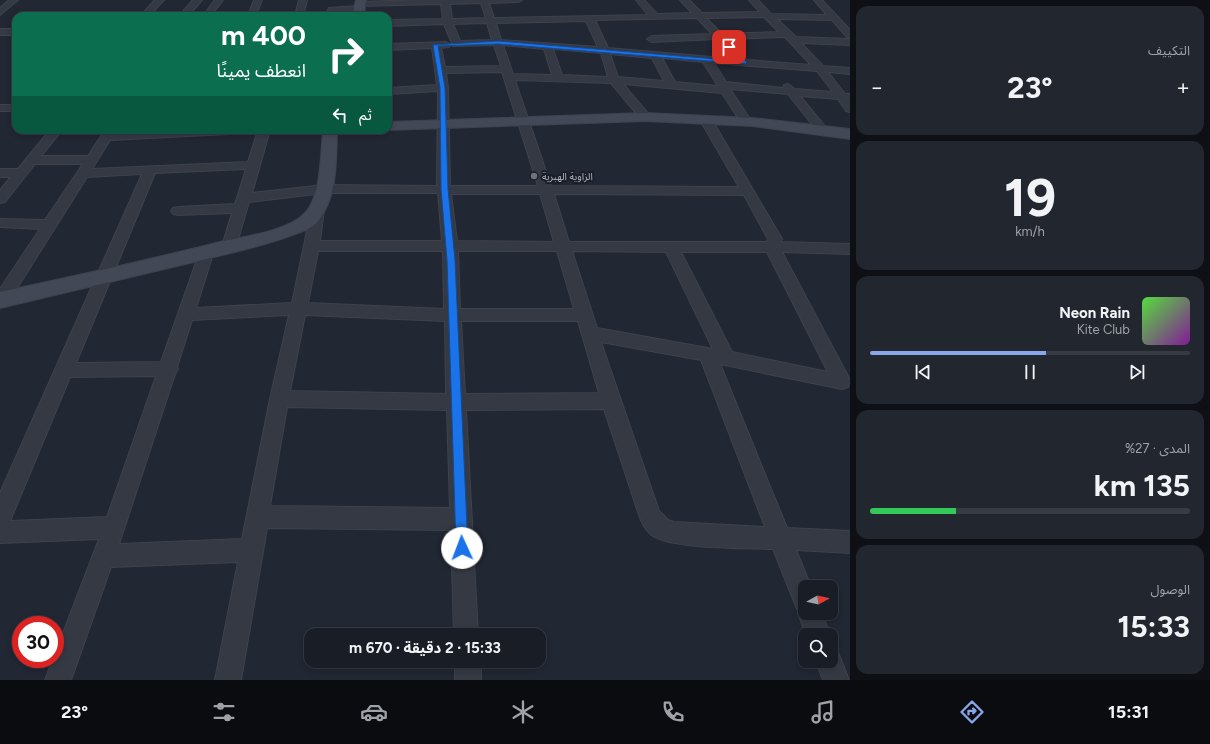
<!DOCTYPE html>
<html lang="ar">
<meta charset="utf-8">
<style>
:root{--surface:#191d26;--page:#22262e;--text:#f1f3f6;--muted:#9fa2a7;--line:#373b43;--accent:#89a6eb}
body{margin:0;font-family:Figtree,"Noto Sans Arabic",sans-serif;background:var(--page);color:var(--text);direction:rtl;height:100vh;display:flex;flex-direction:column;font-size:15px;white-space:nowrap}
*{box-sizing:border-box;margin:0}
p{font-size:13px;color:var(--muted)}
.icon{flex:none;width:22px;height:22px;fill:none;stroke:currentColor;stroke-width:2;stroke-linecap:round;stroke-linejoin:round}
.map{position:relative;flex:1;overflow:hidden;direction:ltr}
.drawer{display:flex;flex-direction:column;gap:6px;padding:6px;background:#0e1015;width:360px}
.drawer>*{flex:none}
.guide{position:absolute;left:12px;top:12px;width:380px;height:122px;border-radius:12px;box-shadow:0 2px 6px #0003,0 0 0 1px var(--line);direction:rtl;background:#0b6e4f;color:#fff;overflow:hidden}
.needle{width:26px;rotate:82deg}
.fabs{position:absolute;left:798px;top:580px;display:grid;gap:8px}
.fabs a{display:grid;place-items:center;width:40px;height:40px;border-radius:8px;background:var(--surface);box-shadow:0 2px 6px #0003,0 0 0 1px var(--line);font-size:20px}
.speed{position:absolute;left:12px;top:616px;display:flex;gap:8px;font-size:20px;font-weight:700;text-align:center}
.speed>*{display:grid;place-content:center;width:52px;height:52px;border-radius:50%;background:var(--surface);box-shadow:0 2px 6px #0003,0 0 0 1px var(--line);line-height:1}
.speed .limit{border:6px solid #d22;background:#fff;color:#111}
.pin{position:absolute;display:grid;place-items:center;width:34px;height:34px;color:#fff;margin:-17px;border-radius:8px;box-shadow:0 2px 6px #0006}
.me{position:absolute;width:44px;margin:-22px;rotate:358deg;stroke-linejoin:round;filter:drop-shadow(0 0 3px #0008)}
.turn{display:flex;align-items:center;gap:14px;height:84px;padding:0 20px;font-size:18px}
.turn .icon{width:52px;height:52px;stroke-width:2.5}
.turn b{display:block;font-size:28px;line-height:34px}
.then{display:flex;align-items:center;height:38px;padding:0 20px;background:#0003;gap:8px;font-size:15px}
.big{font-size:30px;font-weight:700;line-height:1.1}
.drawer .tile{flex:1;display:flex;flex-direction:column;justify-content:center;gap:6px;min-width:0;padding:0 14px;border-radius:12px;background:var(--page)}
.drawer .dial{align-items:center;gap:0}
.dial b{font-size:52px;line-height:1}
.song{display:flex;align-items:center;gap:12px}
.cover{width:48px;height:48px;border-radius:6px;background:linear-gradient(135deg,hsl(110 70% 55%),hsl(290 70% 35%))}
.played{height:4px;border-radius:2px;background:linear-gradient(90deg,var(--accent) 55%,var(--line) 55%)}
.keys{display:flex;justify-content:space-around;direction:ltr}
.heat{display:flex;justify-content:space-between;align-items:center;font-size:22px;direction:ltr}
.charge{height:6px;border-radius:3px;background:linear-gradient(90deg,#34c759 27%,var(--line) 0)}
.trip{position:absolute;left:304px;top:628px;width:242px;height:40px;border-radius:12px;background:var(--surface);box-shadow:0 2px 6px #0003,0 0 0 1px var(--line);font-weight:700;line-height:40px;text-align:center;direction:rtl}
.tabs{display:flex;height:64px;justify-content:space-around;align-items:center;background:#0a0c0f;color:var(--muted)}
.tabs .icon{width:28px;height:28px}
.tabs .selected{color:var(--accent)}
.tabs b{font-size:18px;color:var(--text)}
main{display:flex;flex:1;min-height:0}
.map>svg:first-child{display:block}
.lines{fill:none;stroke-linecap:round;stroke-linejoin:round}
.street-casing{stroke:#3e424d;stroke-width:2}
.secondary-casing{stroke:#3e424d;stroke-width:2}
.street{fill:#343944;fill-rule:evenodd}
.secondary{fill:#434856;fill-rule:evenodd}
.route{fill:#1a73e8;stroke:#114b97}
.worship-dot{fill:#6b7280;stroke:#1a1e28;stroke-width:1.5}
.labels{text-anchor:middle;stroke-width:4;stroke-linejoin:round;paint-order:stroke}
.far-poi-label{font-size:10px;fill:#aeb4c1;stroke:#1a1e28;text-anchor:start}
</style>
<main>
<section class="drawer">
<div class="tile"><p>التكييف</p>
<div class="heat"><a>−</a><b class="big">23°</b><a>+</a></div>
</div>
<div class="tile dial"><b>19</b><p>km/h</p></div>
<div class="tile">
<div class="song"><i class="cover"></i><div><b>Neon Rain</b><p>Kite Club</p></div></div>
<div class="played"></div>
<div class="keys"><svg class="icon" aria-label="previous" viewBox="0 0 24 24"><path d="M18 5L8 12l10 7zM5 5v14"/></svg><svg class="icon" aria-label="pause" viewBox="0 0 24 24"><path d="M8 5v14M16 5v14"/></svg><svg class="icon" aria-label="next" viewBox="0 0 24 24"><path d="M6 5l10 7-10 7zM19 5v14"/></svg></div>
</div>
<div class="tile"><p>المدى · 27%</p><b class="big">135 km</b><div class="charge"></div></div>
<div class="tile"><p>الوصول</p><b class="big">15:33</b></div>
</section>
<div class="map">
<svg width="850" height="680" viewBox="0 0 850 680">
<rect width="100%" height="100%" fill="#212733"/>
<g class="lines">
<g class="street-casing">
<g id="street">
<path d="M9,0H18L0,15V8Z"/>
<path d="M155,0H164L149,16H140Z"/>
<path d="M193,0H202L188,16H179Z"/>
<path d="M215,0H223L211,16H203Z"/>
<path d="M254,0H262L256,16H248Z"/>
<path d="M299,0H307L303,16H295Z"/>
<path d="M421,0H522L518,2L489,3L494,18L648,15L636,0H644L657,14L692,13L680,0H689L702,13L760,12L749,0H758L771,14L827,15L814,0H822L850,30V38L847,37L832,20L777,19L796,37L850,39V45L801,43L823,66L850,68V74L828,72L845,94H850V112L846,111L838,99L800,96L828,130L822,133L818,132L788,94L730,89L752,122L746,125L742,124L722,93L623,84L651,117L645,120L641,119L611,83L515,80L551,186L739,187L700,120L706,117L712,120L782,239L781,242L850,244V254L782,252L850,380L848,387L842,389L720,364L787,528L850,531V553L796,550L811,587H805V613H822L830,635H806L798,613L799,610L797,609L773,549C746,548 676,549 655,537C648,534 643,525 640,518L604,409L466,410L478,635H454L451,530L267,528L241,680H215L238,562L111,567L71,680H45L53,659H55V654L99,539L0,543V493L142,174L87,177L7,304L1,306L0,289L40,229L0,227V219L45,220L83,164H35L5,202L0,203V190L11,177H0V169H18L50,130H62L41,156H88L105,130H117L115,133L178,130H256L250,133L110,140L92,169L248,162L258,130H270L252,193L324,185L437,186L438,91L388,94V88L437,85L432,48L388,50V44L446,42L451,45L449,47L441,48L445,67L501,66L494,45L453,46L444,24L388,26V20L443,19L441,4L360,6L356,4L360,2ZM481,3L486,18L452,19L450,4ZM764,17L779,32L722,34L706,18ZM697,18L712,34L652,36L647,39L652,42L717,39L735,59L608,48L595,20ZM586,21L598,47L501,40L496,23ZM487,23L492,40L460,41L453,24ZM785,37L811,65L747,60L727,39ZM503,45L544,49L552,75L513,74ZM553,49L601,53L608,77L562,75ZM610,54L652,58L664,81L618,77ZM662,58L703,62L718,86L675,82ZM714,63L817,71L833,92L795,89L788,84L784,85L783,88L726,82ZM502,72L538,186H450L448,88L446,73ZM246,169L235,204L178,207L173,208L171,211L173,214L178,215L232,213L222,246L224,249L229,251L234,249L236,246L249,202L324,193H438L442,241H320L324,210L322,207H312L292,303L196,308L214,251L212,248L207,246L202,248L200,251L161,362L76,363L155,173ZM451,194H540L554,242L457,241ZM554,194L744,195L768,239L767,242H569ZM318,251H443L444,309L308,303ZM458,251H557L574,309H460ZM572,251L666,252L713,349L597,328ZM681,252H767L828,372L732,352ZM289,315L270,399L242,539L119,544L175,374L178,369L177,367L192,320ZM305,315L445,321L446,394L290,391ZM461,321H578L599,393L465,394ZM601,342L701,360L765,527L674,522L668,520L659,511ZM156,376L107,517L10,521L70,377ZM287,407L447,410L450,508L270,506Z"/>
<path d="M359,6L363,9L362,11L335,12L333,16H325L329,8Z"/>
<rect x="0" y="29" width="16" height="6"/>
<rect x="0" y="105" width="16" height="6"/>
<path d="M831,649L838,652L849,680H823L816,661H831Z"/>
<rect x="455" y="661" width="26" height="19"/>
</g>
</g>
<g class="secondary-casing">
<g id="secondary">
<path d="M356,0H366L364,16H352Z"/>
<path d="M645,113L752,118L850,129V139L752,126L645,121L388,130H386H388V122Z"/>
<path d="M323,130H337C336,160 338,196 318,221C313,228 303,231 295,234C264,246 230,253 198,261C132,277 66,292 0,308V292C75,276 150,260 224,241C247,236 287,231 304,214C321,199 321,152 323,130Z"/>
</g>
</g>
<use href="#street" class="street"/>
<use href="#secondary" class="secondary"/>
</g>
<path class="route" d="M498,41L740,61L727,47L729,45L747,62L745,64L498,44L438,46L445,88L448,189L455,260L468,548L467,552L462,554L458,552L456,548L447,260L441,189L440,88L433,45Z"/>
<circle class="worship-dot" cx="534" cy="176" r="4"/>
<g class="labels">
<g class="far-poi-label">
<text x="542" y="180">الزاوية الهبرية</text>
</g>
</g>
</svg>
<div class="fabs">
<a><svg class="needle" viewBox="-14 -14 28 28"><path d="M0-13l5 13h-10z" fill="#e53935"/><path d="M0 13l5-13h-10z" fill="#9fa2a7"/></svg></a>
<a><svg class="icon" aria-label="search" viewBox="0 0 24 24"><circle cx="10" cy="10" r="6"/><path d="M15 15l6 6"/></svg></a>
</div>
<div class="speed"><div class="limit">30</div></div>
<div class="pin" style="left:729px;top:47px;background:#d93025"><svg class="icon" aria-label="arrive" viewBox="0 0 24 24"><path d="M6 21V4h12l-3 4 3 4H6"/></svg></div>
<svg class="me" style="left:462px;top:548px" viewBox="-20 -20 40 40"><circle r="19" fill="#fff"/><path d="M0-13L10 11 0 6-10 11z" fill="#1a73e8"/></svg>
<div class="trip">15:33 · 2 دقيقة · 670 m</div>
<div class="guide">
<div class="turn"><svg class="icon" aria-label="right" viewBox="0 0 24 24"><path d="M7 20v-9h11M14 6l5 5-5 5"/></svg><div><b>400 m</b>انعطف يمينًا</div></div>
<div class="then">ثم<svg class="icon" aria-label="left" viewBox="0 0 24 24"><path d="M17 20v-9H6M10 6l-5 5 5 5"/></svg></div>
</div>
</div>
</main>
<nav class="tabs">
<b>15:31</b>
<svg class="icon selected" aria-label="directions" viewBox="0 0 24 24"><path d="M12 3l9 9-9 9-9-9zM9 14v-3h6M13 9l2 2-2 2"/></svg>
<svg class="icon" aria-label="music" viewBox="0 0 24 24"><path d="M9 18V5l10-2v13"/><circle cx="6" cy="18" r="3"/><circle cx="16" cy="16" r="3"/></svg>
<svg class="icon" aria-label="phone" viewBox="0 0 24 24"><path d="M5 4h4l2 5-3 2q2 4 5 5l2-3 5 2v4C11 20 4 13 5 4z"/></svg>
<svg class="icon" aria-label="climate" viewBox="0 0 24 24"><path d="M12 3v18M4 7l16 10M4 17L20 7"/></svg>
<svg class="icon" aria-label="car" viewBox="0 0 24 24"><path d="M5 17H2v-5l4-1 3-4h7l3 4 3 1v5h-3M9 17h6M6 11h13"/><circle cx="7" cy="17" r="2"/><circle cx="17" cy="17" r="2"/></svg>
<svg class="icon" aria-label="filters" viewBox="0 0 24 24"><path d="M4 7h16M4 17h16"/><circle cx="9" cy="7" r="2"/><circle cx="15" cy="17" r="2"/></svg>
<b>23°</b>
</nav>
